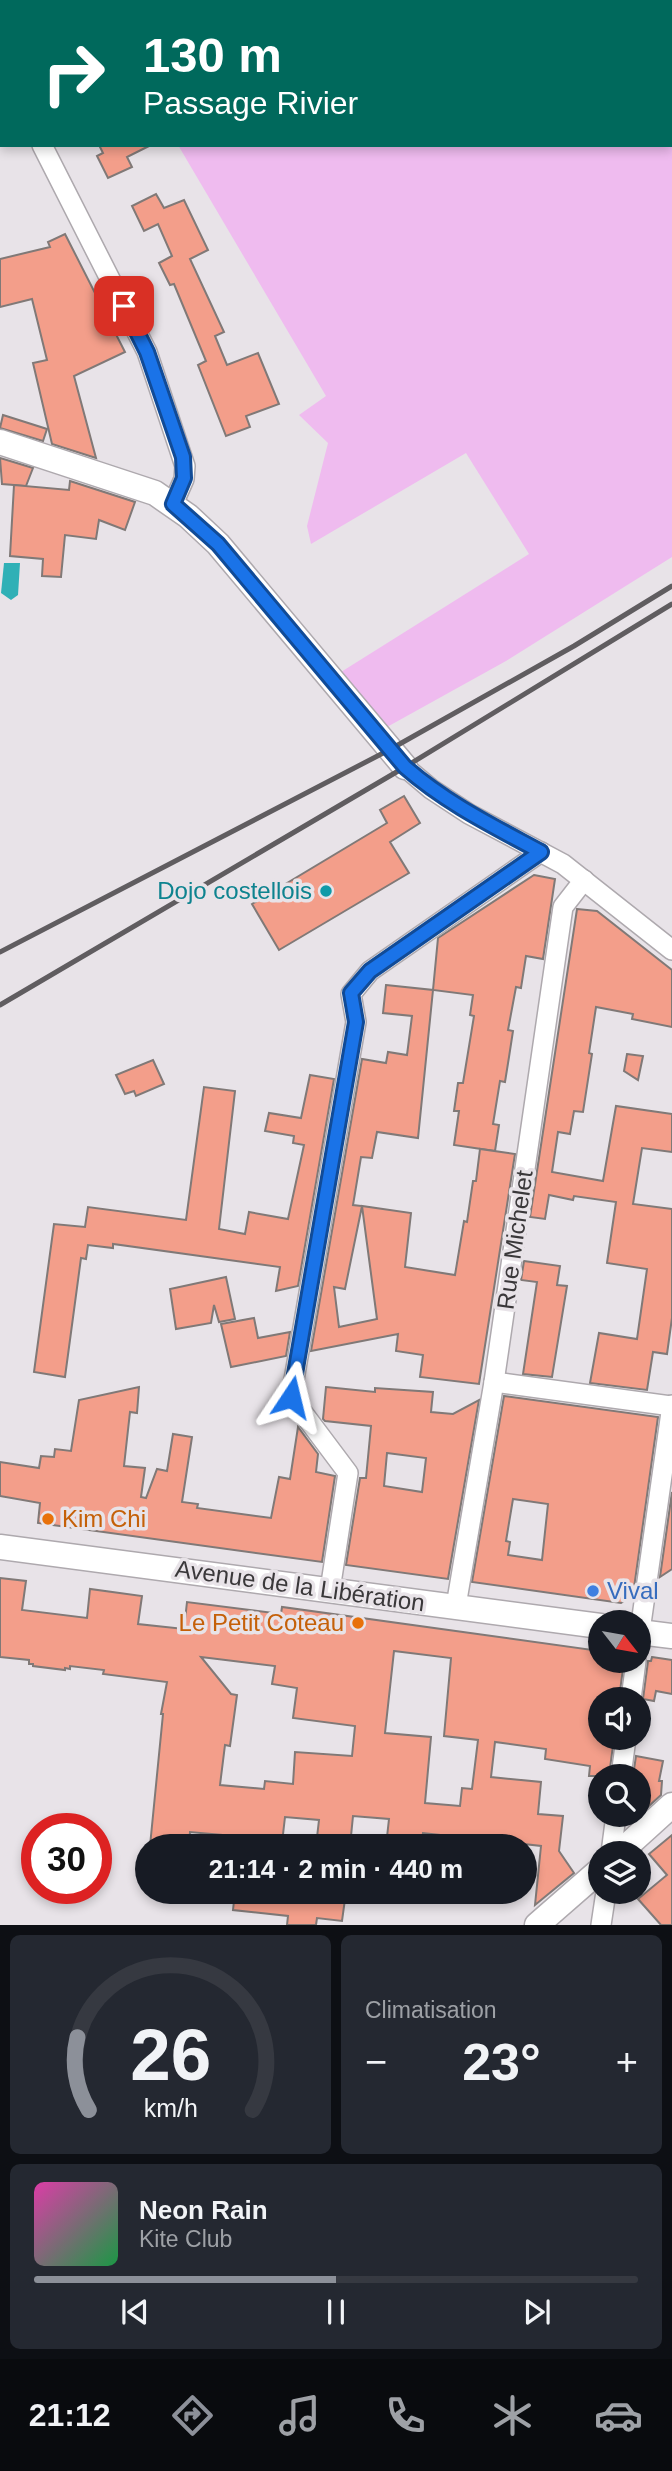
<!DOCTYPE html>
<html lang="fr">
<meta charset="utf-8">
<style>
:root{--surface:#171b24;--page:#242831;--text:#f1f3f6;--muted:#9ea1a6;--line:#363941;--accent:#8c9099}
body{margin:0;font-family:Arial,sans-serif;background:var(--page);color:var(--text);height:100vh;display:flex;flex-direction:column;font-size:26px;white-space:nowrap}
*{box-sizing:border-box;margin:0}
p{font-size:23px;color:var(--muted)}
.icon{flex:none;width:38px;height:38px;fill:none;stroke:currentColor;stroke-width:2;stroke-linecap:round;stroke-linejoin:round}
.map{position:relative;height:1925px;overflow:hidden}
.panel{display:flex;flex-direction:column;gap:10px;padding:10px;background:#0d0f14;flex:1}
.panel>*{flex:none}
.guide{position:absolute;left:0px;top:0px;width:672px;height:147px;box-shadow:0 4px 10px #0003;background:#00695c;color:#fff;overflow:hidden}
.needle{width:46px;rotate:121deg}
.fabs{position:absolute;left:588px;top:1610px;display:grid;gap:14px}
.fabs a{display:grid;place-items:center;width:63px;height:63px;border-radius:50%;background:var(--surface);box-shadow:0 4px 10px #0003;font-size:35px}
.speed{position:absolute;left:21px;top:1813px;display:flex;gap:14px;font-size:35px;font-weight:700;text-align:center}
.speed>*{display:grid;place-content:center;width:91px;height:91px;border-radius:50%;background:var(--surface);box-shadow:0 4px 10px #0003;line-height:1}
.speed .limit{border:10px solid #d22;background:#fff;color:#111}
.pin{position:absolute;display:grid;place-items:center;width:60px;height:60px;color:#fff;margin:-30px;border-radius:14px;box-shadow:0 4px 10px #0006}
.me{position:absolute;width:77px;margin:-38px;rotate:10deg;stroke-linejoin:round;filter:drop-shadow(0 0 5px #0008)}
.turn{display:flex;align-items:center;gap:24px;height:147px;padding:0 28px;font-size:32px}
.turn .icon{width:91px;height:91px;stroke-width:2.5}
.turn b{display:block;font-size:49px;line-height:60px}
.big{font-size:52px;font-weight:600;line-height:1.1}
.panel .widget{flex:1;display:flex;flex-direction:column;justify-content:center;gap:10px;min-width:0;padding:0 24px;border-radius:10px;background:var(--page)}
.panel .dial{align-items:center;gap:0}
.dial svg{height:182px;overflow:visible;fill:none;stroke:var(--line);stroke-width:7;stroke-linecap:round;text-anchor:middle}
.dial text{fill:var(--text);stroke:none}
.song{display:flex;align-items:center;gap:21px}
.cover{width:84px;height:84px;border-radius:10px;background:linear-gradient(135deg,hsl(320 70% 55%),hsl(140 70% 35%))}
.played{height:7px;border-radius:4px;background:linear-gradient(90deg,var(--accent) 50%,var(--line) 50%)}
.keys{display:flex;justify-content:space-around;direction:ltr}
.heat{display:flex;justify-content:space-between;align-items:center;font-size:38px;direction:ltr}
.panel .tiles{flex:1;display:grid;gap:10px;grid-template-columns:1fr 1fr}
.widget:last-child{grid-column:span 2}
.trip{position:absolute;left:135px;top:1834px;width:402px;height:70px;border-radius:35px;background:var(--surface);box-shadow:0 4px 10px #0003;font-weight:600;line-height:70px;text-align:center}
.dock{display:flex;height:112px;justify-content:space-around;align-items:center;background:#090b0e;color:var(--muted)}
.dock .icon{width:49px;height:49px}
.dock .on{color:var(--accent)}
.dock b{font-size:32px;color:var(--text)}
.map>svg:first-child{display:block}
.green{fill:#efbbef}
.water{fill:#30b0b6}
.building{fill:#f39e8a;stroke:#807977;stroke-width:2;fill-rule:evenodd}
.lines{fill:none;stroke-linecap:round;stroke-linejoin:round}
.minor-casing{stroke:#aea9ae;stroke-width:22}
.tertiary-casing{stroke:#aea9ae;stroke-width:27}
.minor{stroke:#fff;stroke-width:19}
.tertiary{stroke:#fff;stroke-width:24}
.rail{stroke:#605d60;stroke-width:5}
.route-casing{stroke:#114b97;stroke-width:18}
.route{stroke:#1a73e8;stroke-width:12}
.culture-dot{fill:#0f9aa8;stroke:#e8e3e8;stroke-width:2.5}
.food-dot{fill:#e8710a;stroke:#e8e3e8;stroke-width:2.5}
.shop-dot{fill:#3f7fe0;stroke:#e8e3e8;stroke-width:2.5}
.labels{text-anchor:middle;stroke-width:7;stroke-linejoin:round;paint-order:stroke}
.culture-label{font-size:24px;fill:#0d838f;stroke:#e8e3e8;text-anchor:end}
.street-label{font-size:24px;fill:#3a383a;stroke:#e8e3e8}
.food-label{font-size:24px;fill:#c56008;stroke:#e8e3e8;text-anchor:start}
.shop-label{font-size:24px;fill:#366cbe;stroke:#e8e3e8;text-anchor:start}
</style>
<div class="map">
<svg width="672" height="1925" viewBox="0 0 672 1925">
<rect width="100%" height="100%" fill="#e8e3e8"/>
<path class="green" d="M92,0H672V557L506,661L387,727L341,672L529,554L466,453L311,544L307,526L328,443L299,415L326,396L178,145H670V2Z"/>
<path class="water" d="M4,563H20L18,595L11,600L1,593Z"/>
<g class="building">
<path d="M99,145H151L127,157L132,167L108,178L97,156L103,153Z"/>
<path d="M156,194L164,208L184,200L208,250L190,259L224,332L215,336L227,365L258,353L279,404L246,416L250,427L226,436L198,365L206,361L174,284L170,285L159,263L172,256L158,224L144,231L132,206Z"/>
<path d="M65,234L125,352L74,376L96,458L52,444L33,363L47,360L32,299L0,307V259L50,247L48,242Z"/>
<path d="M3,415L47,429L43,441L0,428Z"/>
<path d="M0,458L33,468L26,486L2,484Z"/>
<path d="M70,481L135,502L125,530L99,520L96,539L65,535L61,577L42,576L43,559L10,556L14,485L69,490Z"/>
<path d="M404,796L420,823L390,842L409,873L279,950L252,904L387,823L380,810Z"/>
<path d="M534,875L555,879L543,959L526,956L521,988L516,987L508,1030L513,1031L509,1057L505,1082L500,1081L493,1124L499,1125L495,1151L454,1145L459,1111H454L458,1083H463L474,1016L470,1015L473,995L433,990L438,938Z"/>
<path d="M577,909L597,911L672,970V1027L632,1019L633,1014L596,1007L589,1053L592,1054L583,1112L574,1111L570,1134L558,1132L552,1172L603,1181L616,1106L672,1114V1152L642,1148L633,1204L672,1209V1318L667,1354L653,1352L647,1390L590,1383L599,1333L637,1339L647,1269L607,1263L616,1202L574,1196L573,1200L549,1195L545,1219L530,1217Z"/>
<path d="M386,985L433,990L418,1138L377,1132L372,1158L361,1157L353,1205L362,1206L345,1289L334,1287L339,1327L377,1319L362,1206L411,1213L405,1267L455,1275L464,1221L467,1222L473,1181H476L480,1149L515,1154L479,1384L420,1377L423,1355L396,1351L398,1334L311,1351L362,1059L386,1063L388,1052L407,1055L412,1016L383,1013Z"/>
<path d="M627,1054L643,1056L638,1080L624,1071Z"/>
<path d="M153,1060L164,1084L136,1096L134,1091L125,1094L116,1075Z"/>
<path d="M310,1075L334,1079L298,1286L276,1291L280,1267L113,1244V1248L88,1245L86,1259L81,1258L65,1377L34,1372L54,1224L85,1227L88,1207L186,1220L204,1087L235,1091L219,1229L245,1234L249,1212L288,1219L304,1145L293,1143L294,1136L265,1131L269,1113L301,1118Z"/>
<path d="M524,1261L560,1266L557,1285L567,1286L552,1377L523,1374L537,1282L521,1280Z"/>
<path d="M226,1277L235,1319L219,1322L214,1305L211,1323L176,1329L170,1289Z"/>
<path d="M254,1318L258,1338L290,1332L286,1356L231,1367L221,1324Z"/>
<path d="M139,1387L137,1413L130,1412L124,1466L145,1468L141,1497L146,1498L157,1469L167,1471L173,1434L192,1437L182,1502L198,1504L197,1508L271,1518L279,1477L290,1479L298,1427L318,1454L316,1472L335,1476L322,1562L38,1523L40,1503L0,1496V1462L39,1468L41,1456L54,1457L55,1449L71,1451L79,1400Z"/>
<path d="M326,1387L375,1392V1388L433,1392L431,1412L453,1414L479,1400L448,1579L346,1565L360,1478H366L371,1426L325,1421L323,1419ZM387,1453L426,1458L422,1492L384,1486Z"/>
<path d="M504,1396L658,1417L633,1595L621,1603L472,1582ZM513,1499L548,1504L542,1560L508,1555L510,1542L506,1541Z"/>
<path d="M672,1492V1569L660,1577Z"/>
<path d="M0,1578L26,1581L22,1610L87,1618L90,1589L142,1596L138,1624L184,1629L187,1602L281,1614L282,1607L600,1651V1661H624L619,1699H600V1738H614L609,1776H589L590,1766L545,1759L546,1749L495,1742L491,1777L541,1782L538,1814L563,1816L559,1851L574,1873L535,1905L541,1846L423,1833L421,1846H386L389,1819L353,1816L350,1846H316L319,1820L285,1817L282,1843L222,1838V1835L190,1832L189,1846H150L163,1714H161L167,1682L103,1674L104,1670L70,1666V1669L65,1668V1670L33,1666V1664H29V1660L0,1657ZM394,1651L451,1658L444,1736L478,1740L472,1789L462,1788L460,1806L425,1803L431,1737L385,1733ZM201,1657L275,1666L272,1684L297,1688L293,1718L355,1726L352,1756L295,1752L293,1784L265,1781L264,1789L220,1785L225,1745L230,1746L237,1695L231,1694Z"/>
<path d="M652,1657L672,1660V1694L656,1691L654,1701L643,1699L648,1661H651Z"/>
<path d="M636,1756L663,1761L659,1781H662L661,1795L639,1815V1776H633Z"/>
<path d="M672,1835V1925H661L638,1899L667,1875L649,1854Z"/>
<path d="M235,1892H346L342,1921L317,1918L316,1925H287L288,1916L233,1910Z"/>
</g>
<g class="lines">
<g class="minor-casing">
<g id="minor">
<path d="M0,56L2,61"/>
<path d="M42,145L147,352L185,466L184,479L173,504"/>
<path d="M405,767L431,789L469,814L563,864L672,950"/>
<path d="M494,1382L672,1406"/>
<path d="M330,1590L348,1473L291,1397L356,1022L351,994L370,971L541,852"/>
<path d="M456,1606L494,1382L563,907L584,880"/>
<path d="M639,1638L672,1405"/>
<path d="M631,1699L636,1661"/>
<path d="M621,1776L626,1738"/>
<path d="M611,1853L616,1815"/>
<path d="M601,1925L606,1892"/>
</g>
</g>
<g class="tertiary-casing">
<g id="tertiary">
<path d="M0,442L155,493L188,516L218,544L405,767"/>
<path d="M0,1547L600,1626"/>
<path d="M639,1632L672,1636"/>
<path d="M619,1853L672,1805"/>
<path d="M537,1925L600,1870"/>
</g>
</g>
<use href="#minor" class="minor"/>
<use href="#tertiary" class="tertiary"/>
<g class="rail">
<path d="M0,952L389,750L574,646L672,586"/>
<path d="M0,1005L405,767L672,604"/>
</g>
</g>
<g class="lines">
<g class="route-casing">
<path id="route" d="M124,306L147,352L183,457L184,478L173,504L218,544L405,767C446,803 493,826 541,852L370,971L351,993L356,1022L291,1397"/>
</g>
<use href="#route" class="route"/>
</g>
<circle class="culture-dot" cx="326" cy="891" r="7"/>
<g class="food-dot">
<circle cx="48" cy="1519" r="7"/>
<circle cx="358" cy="1623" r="7"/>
</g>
<circle class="shop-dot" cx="593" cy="1591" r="7"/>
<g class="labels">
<g class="culture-label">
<text x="312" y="899">Dojo costellois</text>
</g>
<g class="street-label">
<text transform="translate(515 1240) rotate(-82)" y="8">Rue Michelet</text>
<text transform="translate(300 1586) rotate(8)" y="8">Avenue de la Libération</text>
</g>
<g class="food-label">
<text x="62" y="1527">Kim Chi</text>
<text x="344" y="1631" text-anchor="end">Le Petit Coteau</text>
</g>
<g class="shop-label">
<text x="607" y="1599">Vival</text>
</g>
</g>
</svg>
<div class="fabs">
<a><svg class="needle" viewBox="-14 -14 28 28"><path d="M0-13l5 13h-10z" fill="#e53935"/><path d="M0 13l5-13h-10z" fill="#9ea1a6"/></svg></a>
<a><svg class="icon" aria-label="sound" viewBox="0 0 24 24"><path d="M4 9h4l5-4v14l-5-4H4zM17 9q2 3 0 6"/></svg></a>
<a><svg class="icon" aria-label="search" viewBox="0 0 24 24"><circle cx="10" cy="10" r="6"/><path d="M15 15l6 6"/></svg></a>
<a><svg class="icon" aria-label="layers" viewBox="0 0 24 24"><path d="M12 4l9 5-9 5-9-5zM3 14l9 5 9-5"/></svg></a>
</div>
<div class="speed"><div class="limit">30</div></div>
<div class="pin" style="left:124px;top:306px;background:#d93025"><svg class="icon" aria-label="arrive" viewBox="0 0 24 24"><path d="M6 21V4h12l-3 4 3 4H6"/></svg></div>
<svg class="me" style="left:291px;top:1397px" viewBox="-20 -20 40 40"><path d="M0-17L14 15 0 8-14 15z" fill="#1a73e8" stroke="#fff" stroke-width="4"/></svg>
<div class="trip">21:14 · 2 min · 440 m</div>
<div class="guide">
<div class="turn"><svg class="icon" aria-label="right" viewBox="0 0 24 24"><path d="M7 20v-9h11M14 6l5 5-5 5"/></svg><div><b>130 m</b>Passage Rivier</div></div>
</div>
</div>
<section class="panel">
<div class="tiles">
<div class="widget dial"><svg viewBox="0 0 100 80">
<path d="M14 69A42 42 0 1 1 86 69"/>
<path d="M14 69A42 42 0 0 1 9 37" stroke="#8c9099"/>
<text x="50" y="56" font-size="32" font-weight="700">26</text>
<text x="50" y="72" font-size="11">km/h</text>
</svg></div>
<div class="widget"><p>Climatisation</p>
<div class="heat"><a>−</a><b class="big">23°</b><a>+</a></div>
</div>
<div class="widget">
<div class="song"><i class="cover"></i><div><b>Neon Rain</b><p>Kite Club</p></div></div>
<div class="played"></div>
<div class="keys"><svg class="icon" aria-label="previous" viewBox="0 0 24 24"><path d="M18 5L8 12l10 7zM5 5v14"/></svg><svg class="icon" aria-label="pause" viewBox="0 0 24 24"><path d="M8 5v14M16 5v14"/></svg><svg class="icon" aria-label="next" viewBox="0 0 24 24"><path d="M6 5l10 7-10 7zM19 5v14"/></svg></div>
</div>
</div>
</section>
<nav class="dock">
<b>21:12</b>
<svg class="icon on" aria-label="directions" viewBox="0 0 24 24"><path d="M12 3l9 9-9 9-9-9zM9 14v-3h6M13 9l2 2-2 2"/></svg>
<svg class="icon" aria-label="music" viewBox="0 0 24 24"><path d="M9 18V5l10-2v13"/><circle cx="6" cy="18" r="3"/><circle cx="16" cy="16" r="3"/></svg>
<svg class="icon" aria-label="phone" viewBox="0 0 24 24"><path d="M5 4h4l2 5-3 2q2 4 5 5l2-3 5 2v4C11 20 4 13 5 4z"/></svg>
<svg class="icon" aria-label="climate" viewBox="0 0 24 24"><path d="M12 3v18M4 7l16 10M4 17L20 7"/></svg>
<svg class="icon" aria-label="car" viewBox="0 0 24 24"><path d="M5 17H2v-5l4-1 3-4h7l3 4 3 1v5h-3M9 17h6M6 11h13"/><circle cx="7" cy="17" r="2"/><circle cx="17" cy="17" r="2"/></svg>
</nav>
